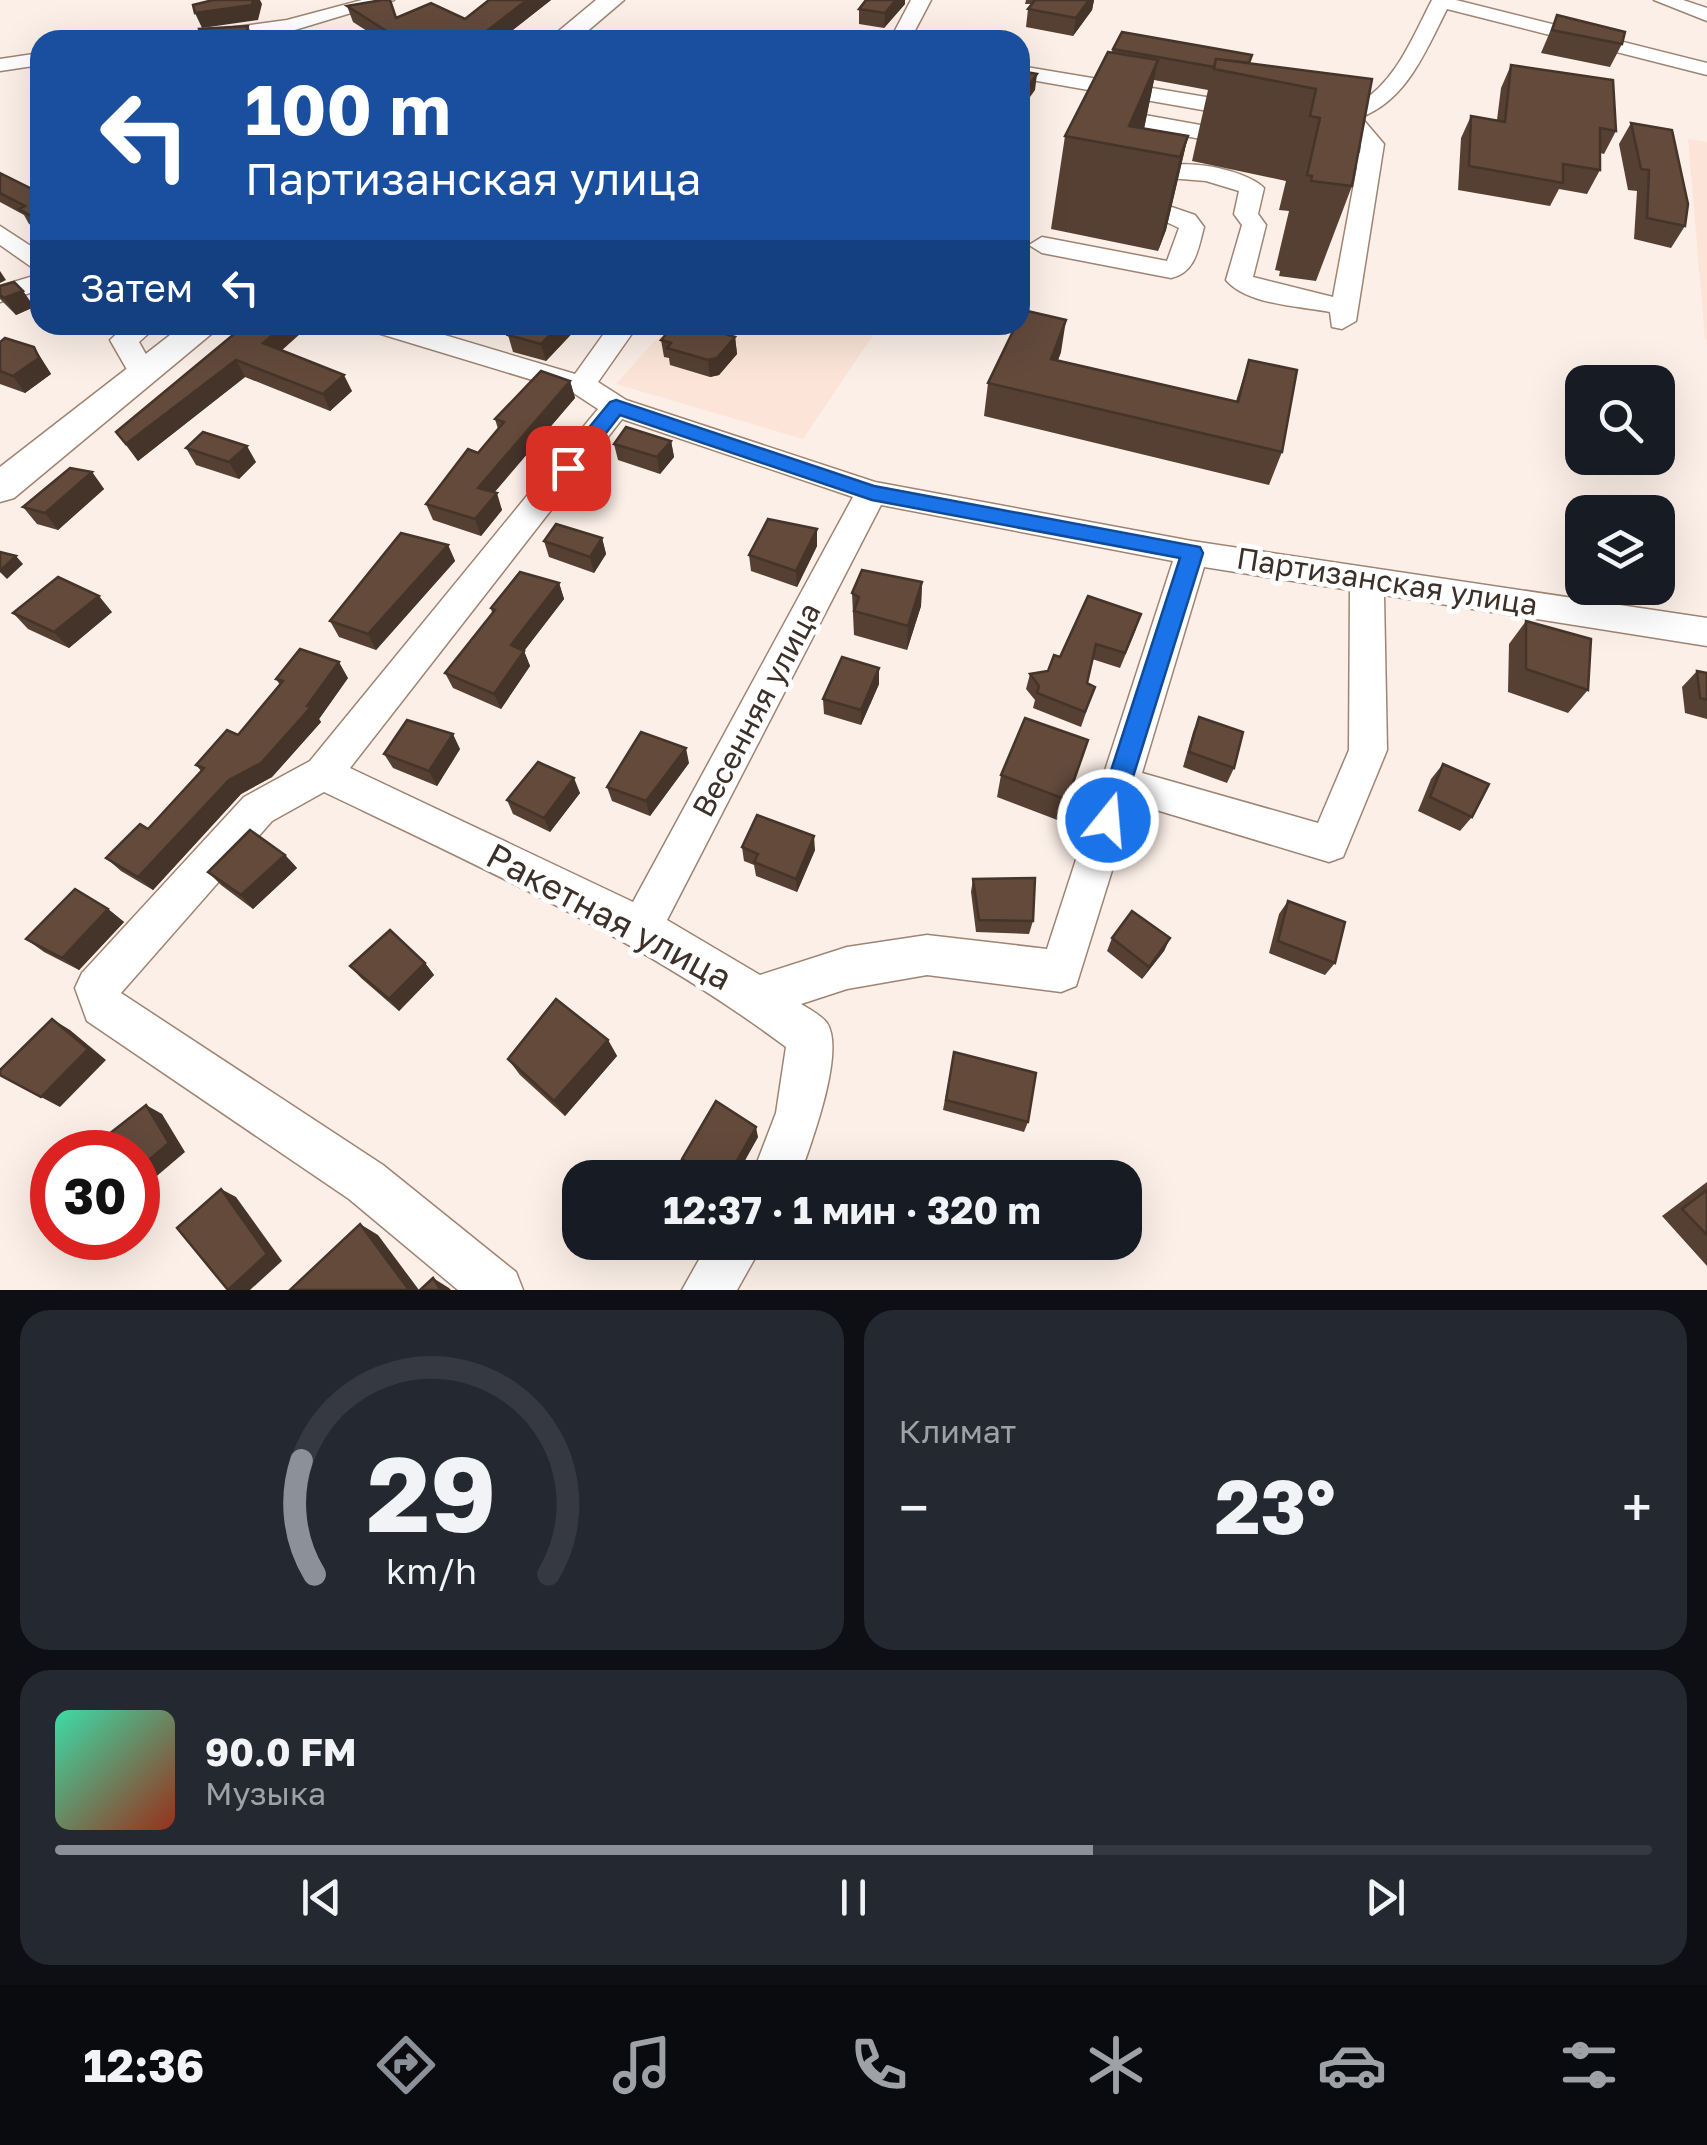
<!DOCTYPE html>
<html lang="ru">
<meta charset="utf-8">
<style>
:root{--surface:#171b24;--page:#242831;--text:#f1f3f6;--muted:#9ea1a6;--line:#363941;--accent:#8c9099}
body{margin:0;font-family:"Golos Text",sans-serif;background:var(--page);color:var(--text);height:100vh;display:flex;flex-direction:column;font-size:38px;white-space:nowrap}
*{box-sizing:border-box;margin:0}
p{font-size:32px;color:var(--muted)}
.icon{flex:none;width:55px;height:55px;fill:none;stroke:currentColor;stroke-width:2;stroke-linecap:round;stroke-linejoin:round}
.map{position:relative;height:1290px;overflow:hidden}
.sheet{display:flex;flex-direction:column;gap:20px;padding:20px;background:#0d0f14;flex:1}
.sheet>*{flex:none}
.guide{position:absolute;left:30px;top:30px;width:1000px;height:305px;border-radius:30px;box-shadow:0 10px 40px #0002;background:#1a4fa0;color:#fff;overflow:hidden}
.fabs{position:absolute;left:1565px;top:365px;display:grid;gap:20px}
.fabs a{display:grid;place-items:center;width:110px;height:110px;border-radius:20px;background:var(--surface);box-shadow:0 10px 40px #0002;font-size:50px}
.speed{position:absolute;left:30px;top:1130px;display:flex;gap:20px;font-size:50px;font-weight:700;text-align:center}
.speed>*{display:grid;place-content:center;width:130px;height:130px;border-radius:50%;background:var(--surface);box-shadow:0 10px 40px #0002;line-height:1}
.speed .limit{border:15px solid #d22;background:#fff;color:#111}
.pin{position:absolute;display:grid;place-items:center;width:85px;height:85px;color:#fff;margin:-42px;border-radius:20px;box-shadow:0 5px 15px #0006}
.me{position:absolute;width:110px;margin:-55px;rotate:17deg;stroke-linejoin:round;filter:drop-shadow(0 0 8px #0008)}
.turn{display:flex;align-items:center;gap:35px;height:210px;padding:0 50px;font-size:45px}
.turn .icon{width:130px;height:130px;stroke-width:2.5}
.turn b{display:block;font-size:70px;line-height:85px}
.then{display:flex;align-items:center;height:95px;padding:0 50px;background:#0003;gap:20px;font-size:38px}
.big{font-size:75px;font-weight:700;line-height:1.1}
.sheet .tile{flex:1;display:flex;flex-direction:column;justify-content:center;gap:15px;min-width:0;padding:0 35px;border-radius:30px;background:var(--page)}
.sheet .dial{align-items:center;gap:0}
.dial svg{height:260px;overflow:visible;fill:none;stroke:var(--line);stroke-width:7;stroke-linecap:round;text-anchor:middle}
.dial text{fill:var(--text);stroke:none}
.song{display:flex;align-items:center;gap:30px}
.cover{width:120px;height:120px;border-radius:15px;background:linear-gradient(135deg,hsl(160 70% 55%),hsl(10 70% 35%))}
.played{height:10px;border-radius:5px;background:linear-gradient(90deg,var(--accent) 65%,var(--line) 65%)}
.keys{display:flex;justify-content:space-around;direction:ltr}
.heat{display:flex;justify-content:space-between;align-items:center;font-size:55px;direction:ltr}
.sheet .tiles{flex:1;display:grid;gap:20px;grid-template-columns:1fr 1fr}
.tile:last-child{grid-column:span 2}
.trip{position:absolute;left:562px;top:1160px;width:580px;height:100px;border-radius:30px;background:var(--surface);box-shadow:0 10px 40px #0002;font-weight:700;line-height:100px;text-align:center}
.dock{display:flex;height:160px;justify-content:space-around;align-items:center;background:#090b0e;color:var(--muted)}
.dock .icon{width:70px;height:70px}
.dock .active{color:var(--accent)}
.dock b{font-size:45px;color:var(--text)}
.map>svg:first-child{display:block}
.built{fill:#fce5d8}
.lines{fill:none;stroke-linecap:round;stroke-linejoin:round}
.minor-casing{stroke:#9f8473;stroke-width:3}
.major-casing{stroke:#9f8473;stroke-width:3}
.minor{fill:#fff;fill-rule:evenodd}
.major{fill:#fff;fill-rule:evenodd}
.wall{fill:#554033}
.shaded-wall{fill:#453429}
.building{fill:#634a3b;stroke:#453429;stroke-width:2.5}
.route{fill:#1a73e8;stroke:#114b97;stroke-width:2.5}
.labels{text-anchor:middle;stroke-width:10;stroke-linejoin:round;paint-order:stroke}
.street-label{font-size:30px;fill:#3c3029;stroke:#fff}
.near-street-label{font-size:35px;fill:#3c3029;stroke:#fff}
</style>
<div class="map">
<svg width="1707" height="1290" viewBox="0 0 1707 1290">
<rect width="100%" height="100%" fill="#fbefe7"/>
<g class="built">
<path d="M1688,139L1707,142V340L1705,339Z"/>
<path d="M669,325H880L803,439L616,384Z"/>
</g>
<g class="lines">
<g class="minor-casing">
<g id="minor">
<path d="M362,0H394L288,32L229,40H175L185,34L287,20Z"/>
<path d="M911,0H931L910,40H890Z"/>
<path d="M1432,0H1456L1707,63V75L1447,9C1426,50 1407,100 1361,117L1384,144L1356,321L1342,329L1332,327L1330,312C1300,306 1247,305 1226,280L1242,225L1234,214L1239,191L1206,181L1169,178L1160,203L1195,215L1204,227C1198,249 1196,272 1171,278L1042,253L1029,245L1042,237L1167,261L1179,228L1135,207L1147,174C1168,154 1245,168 1264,188L1258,214L1266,225L1253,277L1333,297L1357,167L1303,157L1300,152L1311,145L1360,153L1361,145L1341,123L1320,125L1309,118L1312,113C1328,109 1344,111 1359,103C1396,82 1413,36 1432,0Z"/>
<path d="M1654,0H1683L1707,8V21Z"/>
<path d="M40,53V65L0,71V59Z"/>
<path d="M1020,66L1248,104L1259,111L1248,118L1020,78Z"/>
<path d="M1100,107L1245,133L1256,140L1245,147L1092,119V109Z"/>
<path d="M0,226L40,252V273L0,245Z"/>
<path d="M40,274V290L0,302V286Z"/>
<path d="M126,325H158L139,342L157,374L153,380H133L110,340Z"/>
<path d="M367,325H411L575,374L610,325H638L598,382L626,400L875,482L1192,541L1707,618V646L1384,595L1387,750L1343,857L1329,862L1133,803L1076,986L1061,992L927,975L847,989L801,1004C809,1009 821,1015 827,1023C846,1052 810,1146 799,1178H751L776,1113L786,1047C644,941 483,868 324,792L272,821L121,993L383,1165L516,1272L523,1290H458L349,1199L87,1021L75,988L82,973L244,797L310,761L598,409L572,392L371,331ZM622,419L853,497L633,902L350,768ZM881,505L1173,561L1047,949L927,935L847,947L760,975L667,920ZM1204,567L1350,590L1349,750L1318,823L1142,773Z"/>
<path d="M709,1242H764L737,1290H682Z"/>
</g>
</g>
<g class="major-casing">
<g id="major">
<path d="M596,0H624L577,40H548Z"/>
<path d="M183,325H222L14,498L0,502V467Z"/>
</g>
</g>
<use href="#minor" class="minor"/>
<use href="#major" class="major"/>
</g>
<g class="wall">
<path d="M489,0H551L500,40H381L353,22L347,6L396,18L465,19Z"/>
<path d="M1026,0H1094L1092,10L1073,36L1026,27L1028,9L1032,4H1025Z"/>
<path d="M905,4L884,28L859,24V9Z"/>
<path d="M1557,15L1622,44L1610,67L1541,53Z"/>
<path d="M1113,49L1252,55L1250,63L1372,79L1352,186L1316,281L1279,276L1280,271L1275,270L1289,211L1279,210L1286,181L1192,161L1208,90L1154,80L1144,128L1188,136L1166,230L1158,251L1051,229L1065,136Z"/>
<path d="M1511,65L1616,131L1604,154L1600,153V170L1587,194L1559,189L1550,206L1458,190L1461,138L1471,116L1497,120L1501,88Z"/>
<path d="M1631,123L1685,226L1671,248L1634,239L1637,191L1628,190L1619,144Z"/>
<path d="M0,173L40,193V230L29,224L24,215L0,202Z"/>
<path d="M0,286L23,291L34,307L16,315L0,299Z"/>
<path d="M77,325H119L107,334Z"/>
<path d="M245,325L282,350L352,391L330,411L245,377L138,461L116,432Z"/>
<path d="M518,325H580L546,361L513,352L508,335Z"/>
<path d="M735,337L737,354L719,375L710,377L670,365L669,358L664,357L661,340Z"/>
<path d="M0,342L34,347L51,374L25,393L0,384Z"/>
<path d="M1061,352L1058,360L1236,401L1249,360L1282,452L1269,485L984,416L988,383Z"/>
<path d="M570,381L575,398L494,493L502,510L481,536L433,520L426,504L478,453L498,429L495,419Z"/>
<path d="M671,441L674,457L660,474L618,460L614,444Z"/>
<path d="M186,448L256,462L239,479L196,465Z"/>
<path d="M92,472L104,489L58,530L37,524L23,507Z"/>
<path d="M602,538L606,554L594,573L549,557L544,541Z"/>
<path d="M448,545L455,561L376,650L339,637L330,621Z"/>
<path d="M817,546L797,587L751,571L749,555Z"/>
<path d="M922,582L921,606L907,650L854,635L852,593Z"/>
<path d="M559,583L564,599L524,651L530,666L501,709L453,688L445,673L492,613L491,608Z"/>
<path d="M112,612L69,648L28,629L13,613Z"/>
<path d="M1526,621L1588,690L1568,713L1508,692L1509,644Z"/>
<path d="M1136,629L1120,668L1092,659L1087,683L1095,687L1081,727L1033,708L1035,700L1026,689L1030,674L1048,671L1060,657Z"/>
<path d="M1697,671L1707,673V719L1685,713L1682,687Z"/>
<path d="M348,678L319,719L321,722L272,777L241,794L153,890L121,871L106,858L148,829L201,771L196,765L238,735L280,685L276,679Z"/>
<path d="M879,684L861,725L824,714L823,699Z"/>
<path d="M1199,717L1234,768L1227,783L1183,767L1193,732Z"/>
<path d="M460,749L437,786L393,768L384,754Z"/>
<path d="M1081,762L1060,821L997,797L1001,775Z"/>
<path d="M689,763L650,816L612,801L607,787Z"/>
<path d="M1443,764L1472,817L1460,831L1418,811L1431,779Z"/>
<path d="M580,793L550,832L513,814L507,800Z"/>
<path d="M742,847L815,850L797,892L756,876L754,865L744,861Z"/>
<path d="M285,855L297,868L253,909L221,885L208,872Z"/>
<path d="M973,879L1033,921L1029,934L976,932L971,892Z"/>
<path d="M1288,901L1335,963L1325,975L1269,953L1279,914Z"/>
<path d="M108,909L124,922L79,970L44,952L26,939Z"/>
<path d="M1112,938H1170L1164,951L1142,979L1107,951Z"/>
<path d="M425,963L434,975L399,1011L361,978L350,966Z"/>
<path d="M608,1040L617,1056L565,1116L520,1075L508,1059Z"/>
<path d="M954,1052L1028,1122L1024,1132L943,1110Z"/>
<path d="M758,1137L735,1178H702L686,1168L682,1159Z"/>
<path d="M1707,1182V1266L1662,1216Z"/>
</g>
<g class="shaded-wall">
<path d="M253,0H260L262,4L258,20L202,28L195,13Z"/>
<path d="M527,0H551L500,40H475Z"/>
<path d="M896,0H905V4L884,28L885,13Z"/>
<path d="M1089,0H1094L1092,10L1073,36L1076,18Z"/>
<path d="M248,26L254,40H227L225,34Z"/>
<path d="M1158,60L1140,149L1129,126Z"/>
<path d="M1037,74L1035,90L1020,111L1022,95Z"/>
<path d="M1188,136L1166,230L1158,251L1180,157Z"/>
<path d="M0,271L6,280L0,283Z"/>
<path d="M23,291L34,307L16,315L4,298Z"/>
<path d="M1066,320L1061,352L1046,392L1051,359Z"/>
<path d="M101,325H119L107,334Z"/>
<path d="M284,325H310L271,360L263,343Z"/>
<path d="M560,325H580L546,361L541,344Z"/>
<path d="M735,337L737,354L719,375L710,377L708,360Z"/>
<path d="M34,347L51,374L25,393L13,376Z"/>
<path d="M236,360L245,377L138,461L126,444Z"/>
<path d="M344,375L352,391L330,411L323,394Z"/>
<path d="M570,381L575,398L484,504L478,488Z"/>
<path d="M671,441L674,457L660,474L657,457Z"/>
<path d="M247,446L256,462L239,479L229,462Z"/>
<path d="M92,472L104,489L58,530L45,513Z"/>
<path d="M497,493L502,510L481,536L475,519Z"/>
<path d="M817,529V546L797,587L796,571Z"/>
<path d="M602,538L606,554L594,573L590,557Z"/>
<path d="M448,545L455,561L376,650L368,634Z"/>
<path d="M16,556L23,564L7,579L0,572Z"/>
<path d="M922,582L921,606L907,650L908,626Z"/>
<path d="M559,583L564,599L524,651L530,666L501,709L494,694L511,645Z"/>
<path d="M99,596L112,612L69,648L54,632Z"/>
<path d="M339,662L348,678L319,719L321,722L272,777L241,794L153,890L138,877L229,780L307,706Z"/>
<path d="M879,668V684L861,725V710Z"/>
<path d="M453,734L460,749L437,786L429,771Z"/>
<path d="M686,748L689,763L650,816L646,801Z"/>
<path d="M574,778L580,793L550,832L544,818Z"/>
<path d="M814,836L815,850L797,892L796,879Z"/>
<path d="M285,855L297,868L253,909L241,895Z"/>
<path d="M108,909L124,922L79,970L62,958Z"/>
<path d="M1170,938L1164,951L1142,979L1149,967Z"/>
<path d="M425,963L434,975L399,1011L389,999Z"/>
<path d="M52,1019L70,1030L106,1060L60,1107L41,1097Z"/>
<path d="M608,1040L617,1056L565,1116L554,1101Z"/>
<path d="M146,1105L162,1114L185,1152L138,1192V1169Z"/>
<path d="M756,1127L758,1137L735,1178H727Z"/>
<path d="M221,1189L236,1197L282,1261L250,1290H228Z"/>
<path d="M360,1224L378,1235L419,1290H409Z"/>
<path d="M433,1278L449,1288L451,1290H441Z"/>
</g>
<g class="building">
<path d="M213,0H253L252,5L195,13L193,5Z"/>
<path d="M382,0H390L396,18L431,3L465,19L489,0H527L475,40H389L396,37L347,6Z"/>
<path d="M866,0H896L885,13L859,9Z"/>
<path d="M1035,0H1089L1076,18L1028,9Z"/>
<path d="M1557,15L1625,32L1622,44L1552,30Z"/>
<path d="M248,26L247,31L225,34L229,40H202L199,29Z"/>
<path d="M1122,32L1252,55L1249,63L1216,59L1214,67L1113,49Z"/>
<path d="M1108,52L1158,60L1129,126L1188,136L1180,157L1065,136Z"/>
<path d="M1216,59L1372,79L1352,186L1311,181L1312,176L1307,175L1320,118L1310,116L1316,89L1214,69Z"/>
<path d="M1511,65L1613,80L1616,131L1600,128V170L1563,164V183L1469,166L1471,116L1505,122Z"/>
<path d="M1020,71L1037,74L1022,95L1020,94Z"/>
<path d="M1631,123L1672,130L1688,204L1685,226L1647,218L1649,170L1641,169Z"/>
<path d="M0,173L40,193V221L19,209L25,206L0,193Z"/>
<path d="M14,282L23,291L4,298L0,295V286Z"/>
<path d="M1023,310L1066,320L1051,359L1238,402L1249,360L1297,370L1282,452L988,383L1016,325H1020V317Z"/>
<path d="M245,325H284L263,343L344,375L323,394L236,360L126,444L116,432Z"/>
<path d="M518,325H560L541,344L508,335Z"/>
<path d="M674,325H696L735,337L717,358L708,360L667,348L671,343L661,340Z"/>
<path d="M5,338L34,347L39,358L13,376L0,371V342Z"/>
<path d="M541,371L570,381L478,488L497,493L475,519L426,504L468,449L478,453L504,422L495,419Z"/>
<path d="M626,427L671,441L657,457L614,444Z"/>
<path d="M203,432L247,446L229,462L186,448Z"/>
<path d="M70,468L92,472L45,513L23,507Z"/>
<path d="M768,519L817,529L796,571L749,555Z"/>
<path d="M556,524L602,538L590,557L544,541Z"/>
<path d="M401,533L448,545L368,634L330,621Z"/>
<path d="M0,552L16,556L0,571Z"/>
<path d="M862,570L922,582L908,626L854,611L859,597L852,593Z"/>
<path d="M520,572L559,583L511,645L524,651L494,694L445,673L495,610L491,608Z"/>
<path d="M58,577L99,596L54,632L13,613Z"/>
<path d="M1088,596L1141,614L1125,653L1096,644L1087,683L1095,687L1085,712L1037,693L1039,686L1030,674L1048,671L1054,655L1060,657Z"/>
<path d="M1526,621L1591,639L1588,690L1526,669Z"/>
<path d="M300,649L339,662L307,706L311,707L261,763L229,780L138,877L106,858L140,824L148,829L204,768L196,765L227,730L238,735L283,681L276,679Z"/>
<path d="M842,657L879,668L861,710L823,699Z"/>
<path d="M1697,671L1707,673V700L1700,698Z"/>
<path d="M1199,717L1243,732L1234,768L1189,752Z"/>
<path d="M1025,718L1088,740L1067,800L1001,775Z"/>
<path d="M407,720L453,734L429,771L384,754Z"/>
<path d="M641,732L686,748L646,801L607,787Z"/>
<path d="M538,762L574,778L544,818L507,800Z"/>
<path d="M1443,764L1489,784L1472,817L1430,797Z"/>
<path d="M757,815L814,836L796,879L754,862L758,854L742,847Z"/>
<path d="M250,830L285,855L241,895L208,872Z"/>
<path d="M1035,878L1033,921L979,920L973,879Z"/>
<path d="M75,889L108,909L62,958L26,939Z"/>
<path d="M1288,901L1345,922L1335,963L1278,941Z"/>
<path d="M1132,911L1170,938L1149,967L1112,938Z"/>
<path d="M390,930L425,963L389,999L350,966Z"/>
<path d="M556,999L608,1040L554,1101L508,1059Z"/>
<path d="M52,1019L88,1049L41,1097L0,1075V1070Z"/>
<path d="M954,1052L1036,1073L1028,1122L946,1100Z"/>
<path d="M716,1101L756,1127L727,1178H711L682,1159Z"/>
<path d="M146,1105L169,1143L138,1169V1152H86Z"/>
<path d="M221,1189L267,1254L228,1290L177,1228Z"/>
<path d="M1707,1190V1235L1682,1209Z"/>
<path d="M360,1224L409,1290H290Z"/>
<path d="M433,1278L441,1290H420Z"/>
</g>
<path class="route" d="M616,400L874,486L1200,547L1203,553L1117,828L1108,832L1099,828L1095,820L1180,558L872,500L620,415L575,473H560V463L610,402Z"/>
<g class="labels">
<g class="street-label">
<text transform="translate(1387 582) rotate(9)" y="10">Партизанская улица</text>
<text transform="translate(757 710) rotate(-62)" y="10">Весенняя улица</text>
</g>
<g class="near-street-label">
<text transform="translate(609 917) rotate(28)" y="12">Ракетная улица</text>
</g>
</g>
</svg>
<div class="fabs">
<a><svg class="icon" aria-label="search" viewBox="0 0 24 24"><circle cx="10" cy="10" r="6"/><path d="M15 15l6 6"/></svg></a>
<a><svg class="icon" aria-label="layers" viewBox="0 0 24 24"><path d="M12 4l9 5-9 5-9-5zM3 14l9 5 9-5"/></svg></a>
</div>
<div class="speed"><div class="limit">30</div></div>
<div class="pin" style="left:568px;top:468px;background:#d93025"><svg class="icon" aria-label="arrive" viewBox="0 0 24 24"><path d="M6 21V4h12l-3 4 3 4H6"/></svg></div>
<svg class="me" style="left:1108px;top:820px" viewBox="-20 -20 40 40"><circle r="17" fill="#1a73e8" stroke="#fff" stroke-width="3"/><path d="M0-11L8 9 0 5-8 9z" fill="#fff"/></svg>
<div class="trip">12:37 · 1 мин · 320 m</div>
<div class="guide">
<div class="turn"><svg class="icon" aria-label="left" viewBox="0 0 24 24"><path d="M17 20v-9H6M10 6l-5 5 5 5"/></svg><div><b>100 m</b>Партизанская улица</div></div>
<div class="then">Затем<svg class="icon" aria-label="left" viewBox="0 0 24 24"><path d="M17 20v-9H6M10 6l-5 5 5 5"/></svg></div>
</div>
</div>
<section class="sheet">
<div class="tiles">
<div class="tile dial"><svg viewBox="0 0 100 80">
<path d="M14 69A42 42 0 1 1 86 69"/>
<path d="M14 69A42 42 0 0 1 10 34" stroke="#8c9099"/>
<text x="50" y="56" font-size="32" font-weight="700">29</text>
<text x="50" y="72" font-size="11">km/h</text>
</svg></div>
<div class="tile"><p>Климат</p>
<div class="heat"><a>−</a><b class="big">23°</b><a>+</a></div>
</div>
<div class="tile">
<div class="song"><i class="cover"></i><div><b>90.0 FM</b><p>Музыка</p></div></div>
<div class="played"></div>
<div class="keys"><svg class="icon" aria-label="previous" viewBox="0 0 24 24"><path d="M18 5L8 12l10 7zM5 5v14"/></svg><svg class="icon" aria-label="pause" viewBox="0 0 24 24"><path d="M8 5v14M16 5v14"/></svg><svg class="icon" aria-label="next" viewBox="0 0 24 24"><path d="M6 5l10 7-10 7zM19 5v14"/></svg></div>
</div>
</div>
</section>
<nav class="dock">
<b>12:36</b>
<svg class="icon active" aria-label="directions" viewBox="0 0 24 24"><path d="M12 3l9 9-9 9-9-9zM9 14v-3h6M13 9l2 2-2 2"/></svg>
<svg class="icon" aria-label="music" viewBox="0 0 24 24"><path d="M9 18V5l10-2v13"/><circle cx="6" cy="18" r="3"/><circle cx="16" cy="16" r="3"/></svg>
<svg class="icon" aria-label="phone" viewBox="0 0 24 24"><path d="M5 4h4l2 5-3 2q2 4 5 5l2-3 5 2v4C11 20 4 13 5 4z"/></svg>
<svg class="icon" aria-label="climate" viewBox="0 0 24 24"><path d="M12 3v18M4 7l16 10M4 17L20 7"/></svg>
<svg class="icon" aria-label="car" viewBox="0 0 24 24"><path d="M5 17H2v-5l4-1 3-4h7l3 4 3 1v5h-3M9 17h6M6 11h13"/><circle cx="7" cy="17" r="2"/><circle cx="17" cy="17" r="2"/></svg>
<svg class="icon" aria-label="filters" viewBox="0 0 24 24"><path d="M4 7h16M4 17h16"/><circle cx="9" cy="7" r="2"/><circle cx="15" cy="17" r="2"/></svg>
</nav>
